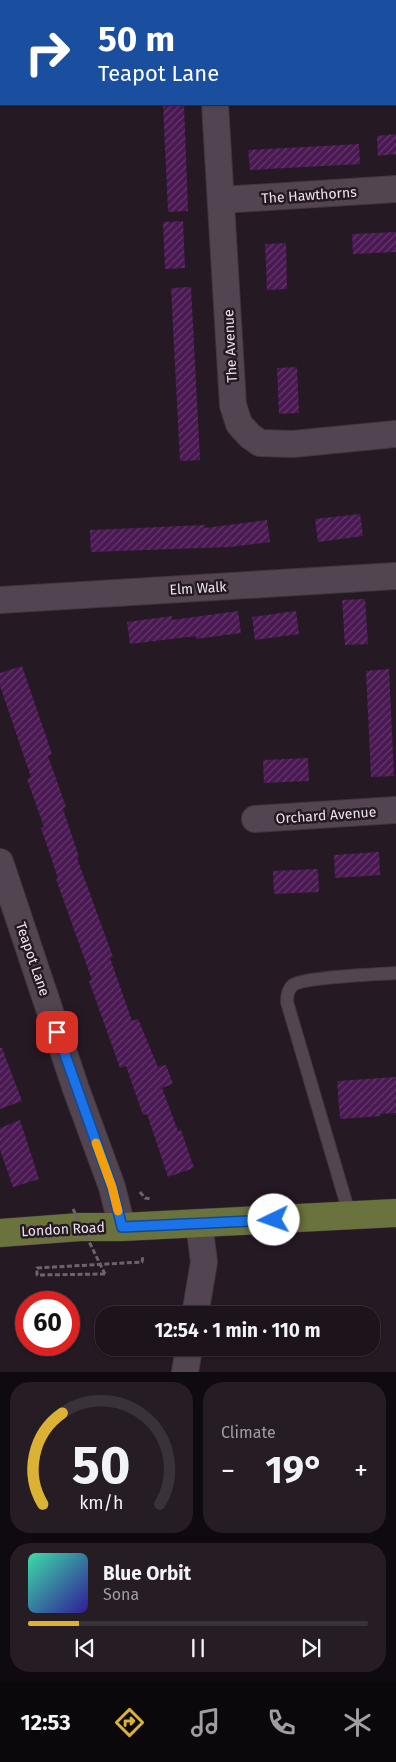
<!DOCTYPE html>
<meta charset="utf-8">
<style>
:root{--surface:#1c131b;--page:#251c24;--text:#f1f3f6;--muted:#a09ea3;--line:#3a323a;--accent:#dbb233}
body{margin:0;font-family:"Fira Sans",sans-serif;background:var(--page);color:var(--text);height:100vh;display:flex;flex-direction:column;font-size:19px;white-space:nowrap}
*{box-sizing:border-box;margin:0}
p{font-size:16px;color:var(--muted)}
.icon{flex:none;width:28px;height:28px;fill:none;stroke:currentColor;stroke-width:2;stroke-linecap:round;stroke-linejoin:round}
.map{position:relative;height:1372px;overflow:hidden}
.panel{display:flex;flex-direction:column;gap:10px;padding:10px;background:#0f0a0f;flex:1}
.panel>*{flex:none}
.top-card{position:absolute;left:0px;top:0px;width:396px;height:105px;box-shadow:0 1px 4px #0004,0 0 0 1px var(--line);background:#1a4fa0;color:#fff;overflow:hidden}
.speed{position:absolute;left:15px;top:1291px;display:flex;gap:10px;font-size:25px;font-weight:700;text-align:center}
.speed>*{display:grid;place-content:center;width:65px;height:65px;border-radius:50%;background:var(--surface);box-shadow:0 1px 4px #0004,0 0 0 1px var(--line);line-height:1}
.speed .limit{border:8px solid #d22;background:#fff;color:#111}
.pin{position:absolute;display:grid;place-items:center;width:42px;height:42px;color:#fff;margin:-21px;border-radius:10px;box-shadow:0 2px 8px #0006}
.me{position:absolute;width:55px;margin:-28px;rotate:267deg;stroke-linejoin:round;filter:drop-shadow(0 0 4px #0008)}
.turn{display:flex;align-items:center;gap:18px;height:105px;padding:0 15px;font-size:22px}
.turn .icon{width:65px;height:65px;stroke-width:2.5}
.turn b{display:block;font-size:35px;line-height:42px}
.big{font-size:38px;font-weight:700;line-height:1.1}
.panel .tile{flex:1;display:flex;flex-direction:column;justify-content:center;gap:8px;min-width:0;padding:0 18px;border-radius:20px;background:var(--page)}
.panel .dial{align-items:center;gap:0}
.dial svg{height:130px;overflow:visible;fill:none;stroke:var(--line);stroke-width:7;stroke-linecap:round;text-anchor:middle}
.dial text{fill:var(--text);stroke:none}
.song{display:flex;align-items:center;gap:15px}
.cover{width:60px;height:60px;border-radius:8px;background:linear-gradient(135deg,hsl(160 70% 55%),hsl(250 70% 35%))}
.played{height:5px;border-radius:2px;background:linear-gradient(90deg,var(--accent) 15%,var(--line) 15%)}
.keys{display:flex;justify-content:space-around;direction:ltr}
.heat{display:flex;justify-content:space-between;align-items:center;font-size:28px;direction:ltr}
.panel .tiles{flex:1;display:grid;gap:10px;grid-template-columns:1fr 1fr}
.tile:last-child{grid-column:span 2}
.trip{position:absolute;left:95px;top:1306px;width:285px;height:50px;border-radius:20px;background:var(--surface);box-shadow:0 1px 4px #0004,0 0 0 1px var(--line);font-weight:700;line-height:50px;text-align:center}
.tabs{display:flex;height:80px;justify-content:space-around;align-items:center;background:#0b080b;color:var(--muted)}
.tabs .icon{width:35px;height:35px}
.tabs .active{color:var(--accent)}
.tabs b{font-size:22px;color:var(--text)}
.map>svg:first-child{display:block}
.building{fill:url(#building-hatch)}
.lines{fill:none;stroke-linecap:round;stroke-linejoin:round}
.service-casing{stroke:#3f363e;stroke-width:14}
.minor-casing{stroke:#3f363e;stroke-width:28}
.primary-casing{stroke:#3f363e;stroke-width:29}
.path{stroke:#6d636c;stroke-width:3;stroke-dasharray:5 2.5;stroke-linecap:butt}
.service{stroke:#524551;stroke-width:12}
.minor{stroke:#524551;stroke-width:26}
.primary{stroke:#6a723d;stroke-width:28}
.path-bridge{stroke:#6d636c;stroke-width:3;stroke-dasharray:5 2.5;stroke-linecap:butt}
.route-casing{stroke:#114b97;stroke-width:12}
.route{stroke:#1a73e8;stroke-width:9}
.slow{stroke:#f59e0b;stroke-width:9}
.labels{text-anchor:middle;stroke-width:5;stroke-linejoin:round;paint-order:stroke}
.street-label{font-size:14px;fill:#ebe3ea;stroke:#251924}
</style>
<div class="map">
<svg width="396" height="1372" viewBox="0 0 396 1372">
<defs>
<pattern id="building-hatch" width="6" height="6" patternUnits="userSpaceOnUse" patternTransform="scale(1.25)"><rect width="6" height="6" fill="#4a1852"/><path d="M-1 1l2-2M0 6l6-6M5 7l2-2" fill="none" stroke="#64396b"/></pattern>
</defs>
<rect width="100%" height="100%" fill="#251924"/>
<g class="building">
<path d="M163,104H184L188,211L168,212Z"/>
<path d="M396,134V154L378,156L377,136Z"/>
<path d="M359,144L360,164L250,170L248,150Z"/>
<path d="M183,221L185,268L165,269L163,222Z"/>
<path d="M396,232V252L353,254L352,234Z"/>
<path d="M286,243L287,289L267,290L265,244Z"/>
<path d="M191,287L200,460L180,461L171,288Z"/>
<path d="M297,367L299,413L279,414L277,368Z"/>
<path d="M360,514L363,536L318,542L315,519Z"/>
<path d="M267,520L270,542L230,547L91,552L90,530L205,525V528Z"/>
<path d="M365,599L368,644L345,645L342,600Z"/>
<path d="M238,611L241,633L196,639V636L130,644L127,622L172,616V620Z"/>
<path d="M296,611L299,634L255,640L252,617Z"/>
<path d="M22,666L52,754L48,756L66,807L63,809L79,857L77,858L113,957L110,958L132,1021L138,1019L158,1067L166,1065L173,1084L162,1088L178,1131L181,1130L194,1168L168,1177L147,1114L143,1115L126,1066L120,1068L89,981L92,980L56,879L58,878L41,828L44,827L27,779L31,777L0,686V673Z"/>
<path d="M389,669L394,776L371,777L366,671Z"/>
<path d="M308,758L309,781L264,783L263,760Z"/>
<path d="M379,852L380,875L335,878L334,855Z"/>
<path d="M318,869L319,892L274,894L273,871Z"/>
<path d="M0,1048H2L22,1101L0,1109Z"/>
<path d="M396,1077V1113L380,1114L381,1116L340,1119L337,1081Z"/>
<path d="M20,1120L39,1179L13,1187L0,1150V1128Z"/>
</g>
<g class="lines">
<g class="service-casing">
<path id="service" d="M350,1216L287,1002C287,996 288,989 293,985C304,977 379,974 396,973"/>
</g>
<g class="minor-casing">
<g id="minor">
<path d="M170,0L173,1"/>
<path d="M224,1L225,0"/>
<path d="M215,104L233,405L239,424L250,436L260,443L293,444L396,434"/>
<path d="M221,200L396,189"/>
<path d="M0,600L396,576"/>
<path d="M255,819L396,810"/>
<path d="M0,862L76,1089L112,1187L122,1227"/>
<path d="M195,1315L204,1262L199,1223"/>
<path d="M185,1372L189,1348"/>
</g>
</g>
<g class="primary-casing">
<path id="primary" d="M0,1233L80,1227H122L396,1213"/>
</g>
<g class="path">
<path d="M140,1192L145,1198L151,1199"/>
<path d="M105,1274L37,1275V1268L142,1262L143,1256"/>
</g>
<use href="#service" class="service"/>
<use href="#minor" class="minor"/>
<use href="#primary" class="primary"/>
<path class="path-bridge" d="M73,1209L105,1274"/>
</g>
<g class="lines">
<g class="route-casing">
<path id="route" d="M57,1032L112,1187L122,1227L274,1220"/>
</g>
<use href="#route" class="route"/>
<path class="slow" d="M96,1143L112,1187L118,1211"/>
</g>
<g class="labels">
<g class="street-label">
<text transform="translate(309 195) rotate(-4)" y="5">The Hawthorns</text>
<text transform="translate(230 346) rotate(-93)" y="5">The Avenue</text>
<text transform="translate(198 588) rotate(-3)" y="5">Elm Walk</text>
<text transform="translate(326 815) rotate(-4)" y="5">Orchard Avenue</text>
<text transform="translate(33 959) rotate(71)" y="5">Teapot Lane</text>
<text transform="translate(63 1229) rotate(-3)" y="5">London Road</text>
</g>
</g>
</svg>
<div class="speed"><div class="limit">60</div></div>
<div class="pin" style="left:57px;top:1032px;background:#d93025"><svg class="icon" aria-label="arrive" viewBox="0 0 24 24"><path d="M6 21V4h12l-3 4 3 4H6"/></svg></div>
<svg class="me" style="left:274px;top:1220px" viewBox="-20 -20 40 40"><circle r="19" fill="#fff"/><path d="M0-13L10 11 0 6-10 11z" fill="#1a73e8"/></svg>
<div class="trip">12:54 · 1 min · 110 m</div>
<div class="top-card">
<div class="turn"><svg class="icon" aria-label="right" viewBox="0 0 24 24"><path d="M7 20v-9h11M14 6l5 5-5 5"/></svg><div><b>50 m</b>Teapot Lane</div></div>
</div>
</div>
<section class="panel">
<div class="tiles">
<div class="tile dial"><svg viewBox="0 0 100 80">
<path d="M14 69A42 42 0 1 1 86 69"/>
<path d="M14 69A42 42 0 0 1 26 13" stroke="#dbb233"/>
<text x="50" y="56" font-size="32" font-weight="700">50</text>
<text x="50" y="72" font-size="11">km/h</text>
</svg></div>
<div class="tile"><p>Climate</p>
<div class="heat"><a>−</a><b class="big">19°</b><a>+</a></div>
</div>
<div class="tile">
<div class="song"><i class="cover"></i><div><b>Blue Orbit</b><p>Sona</p></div></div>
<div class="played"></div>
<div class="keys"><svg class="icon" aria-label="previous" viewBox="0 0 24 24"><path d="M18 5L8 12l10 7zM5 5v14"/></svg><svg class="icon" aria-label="pause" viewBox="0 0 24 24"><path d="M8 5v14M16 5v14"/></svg><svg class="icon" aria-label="next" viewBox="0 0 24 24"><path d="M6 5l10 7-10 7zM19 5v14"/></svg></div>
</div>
</div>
</section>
<nav class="tabs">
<b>12:53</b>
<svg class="icon active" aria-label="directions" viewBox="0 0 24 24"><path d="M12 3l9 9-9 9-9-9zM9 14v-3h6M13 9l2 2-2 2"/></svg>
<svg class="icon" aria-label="music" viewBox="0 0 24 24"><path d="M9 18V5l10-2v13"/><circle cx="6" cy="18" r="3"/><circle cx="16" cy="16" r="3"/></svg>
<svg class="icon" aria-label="phone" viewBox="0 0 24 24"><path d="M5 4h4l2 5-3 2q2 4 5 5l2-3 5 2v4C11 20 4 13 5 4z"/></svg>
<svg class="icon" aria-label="climate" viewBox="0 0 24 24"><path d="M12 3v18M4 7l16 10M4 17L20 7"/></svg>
</nav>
